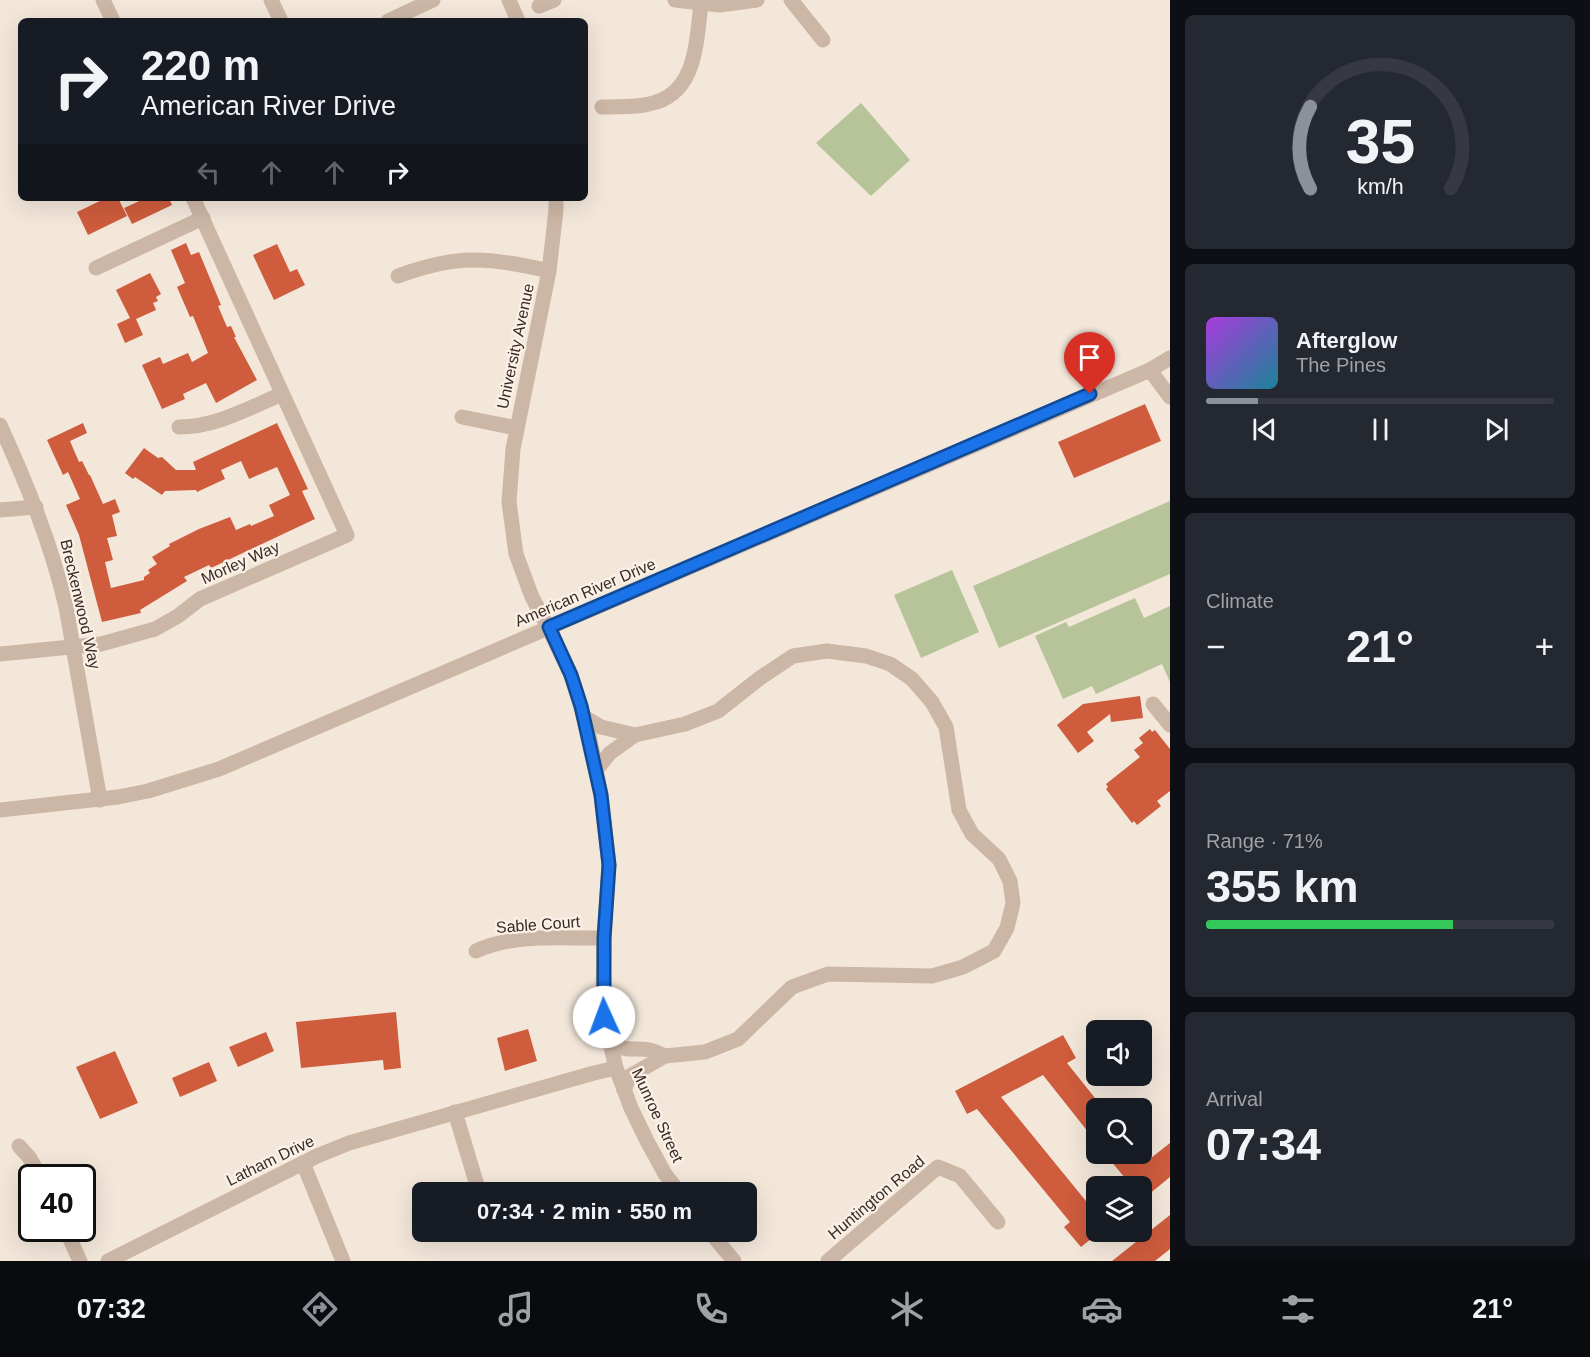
<!DOCTYPE html>
<meta charset="utf-8">
<style>
:root{--surface:#171b24;--page:#242831;--text:#f1f3f6;--muted:#9ea1a6;--line:#363941;--accent:#8c9099}
body{margin:0;font-family:Arial,sans-serif;background:var(--page);color:var(--text);height:100vh;display:flex;flex-direction:column;font-size:22px;white-space:nowrap}
*{box-sizing:border-box;margin:0}
p{font-size:20px;color:var(--muted)}
.icon{flex:none;width:33px;height:33px;fill:none;stroke:currentColor;stroke-width:2;stroke-linecap:round;stroke-linejoin:round}
.map{position:relative;flex:1;overflow:hidden}
.drawer{display:flex;flex-direction:column;gap:15px;padding:15px;background:#0d0f14;width:420px}
.drawer>*{flex:none}
.guide{position:absolute;left:18px;top:18px;width:570px;height:183px;border-radius:9px;box-shadow:0 6px 24px #0002;background:#171b24;color:var(--text);overflow:hidden}
.controls{position:absolute;left:1086px;top:1020px;display:grid;gap:12px}
.controls a{display:grid;place-items:center;width:66px;height:66px;border-radius:9px;background:var(--surface);box-shadow:0 6px 24px #0002;font-size:30px}
.speed{position:absolute;left:18px;top:1164px;display:flex;gap:12px;font-size:30px;font-weight:700;text-align:center}
.speed>*{display:grid;place-content:center;width:78px;height:78px;border-radius:50%;background:var(--surface);box-shadow:0 6px 24px #0002;line-height:1}
.speed .limit{border:3px solid #111;border-radius:9px;background:#fff;color:#111}
.pin{position:absolute;display:grid;place-items:center;width:51px;height:51px;color:#fff;margin:-62px -26px;border-radius:50% 50% 50% 0;rotate:-45deg;box-shadow:0 0 6px #0007}
.pin .icon{rotate:45deg}
.me{position:absolute;width:66px;margin:-33px;rotate:358deg;stroke-linejoin:round;filter:drop-shadow(0 0 4px #0008)}
.turn{display:flex;align-items:center;gap:21px;height:126px;padding:0 24px;font-size:27px}
.turn .icon{width:78px;height:78px;stroke-width:2.5}
.turn b{display:block;font-size:42px;line-height:51px}
.lanes{display:flex;align-items:center;height:57px;padding:0 24px;background:#0003;justify-content:center;gap:30px;direction:ltr}
.lanes .off{opacity:.35}
.big{font-size:45px;font-weight:700;line-height:1.1}
.drawer .widget{flex:1;display:flex;flex-direction:column;justify-content:center;gap:9px;min-width:0;padding:0 21px;border-radius:9px;background:var(--page)}
.drawer .dial{align-items:center;gap:0}
.dial svg{height:156px;overflow:visible;fill:none;stroke:var(--line);stroke-width:7;stroke-linecap:round;text-anchor:middle}
.dial text{fill:var(--text);stroke:none}
.song{display:flex;align-items:center;gap:18px}
.cover{width:72px;height:72px;border-radius:9px;background:linear-gradient(135deg,hsl(280 70% 55%),hsl(190 70% 35%))}
.played{height:6px;border-radius:3px;background:linear-gradient(90deg,var(--accent) 15%,var(--line) 15%)}
.keys{display:flex;justify-content:space-around;direction:ltr}
.heat{display:flex;justify-content:space-between;align-items:center;font-size:33px;direction:ltr}
.charge{height:9px;border-radius:4px;background:linear-gradient(90deg,#34c759 71%,var(--line) 0)}
.trip{position:absolute;left:412px;top:1182px;width:345px;height:60px;border-radius:9px;background:var(--surface);box-shadow:0 6px 24px #0002;font-weight:700;line-height:60px;text-align:center}
.menu{display:flex;height:96px;justify-content:space-around;align-items:center;background:#090b0e;color:var(--muted)}
.menu .icon{width:42px;height:42px}
.menu .active{color:var(--accent)}
.menu b{font-size:27px;color:var(--text)}
main{display:flex;flex:1;min-height:0}
.map>svg:first-child{display:block}
.green{fill:#b7c399}
.building{fill:#ce5c3d}
.lines{fill:none;stroke-linecap:round;stroke-linejoin:round}
.minor{stroke:#ccb6a5;stroke-width:15}
.route-casing{stroke:#114b97;stroke-width:15}
.route{stroke:#1a73e8;stroke-width:10}
.labels{text-anchor:middle;stroke-width:4.5;stroke-linejoin:round;paint-order:stroke}
.street-label{font-size:16px;fill:#382c27;stroke:#fbf1e7}
</style>
<main>
<div class="map">
<svg width="1170" height="1261" viewBox="0 0 1170 1261">
<rect width="100%" height="100%" fill="#f3e7da"/>
<g class="green">
<path d="M861,103L910,160L871,196L816,143Z"/>
<path d="M1170,501V574L999,648L973,586Z"/>
<path d="M952,570L979,632L921,658L894,595Z"/>
<path d="M1135,598L1144,618L1170,606V682L1162,664L1096,694L1092,686L1063,699L1035,636L1066,622L1069,627Z"/>
</g>
<g class="building">
<path d="M106,198H118L127,216L88,235L77,212Z"/>
<path d="M146,198H169L172,205L132,224L124,208Z"/>
<path d="M186,243L191,255L199,252L221,305L218,306L227,327L231,326L236,337H234L257,380L216,403L206,383L183,394L185,399L162,409L142,365L160,357L163,364L188,353L192,362L208,353L193,316L190,317L177,287L185,283L171,250Z"/>
<path d="M277,244L290,272L297,269L305,285L274,300L253,255Z"/>
<path d="M150,273L161,294L156,297L158,301L153,303L156,310L136,319L143,335L125,343L117,324L130,318L116,290Z"/>
<path d="M1145,404L1161,441L1074,478L1058,442Z"/>
<path d="M83,423L87,433L70,441L79,462L82,461L89,475H90L103,504L115,499L120,512L112,515L117,536L107,538L113,560L105,562L111,588L144,580V577L150,573L148,570L157,564L152,557L170,546L169,544L199,529L230,517L236,530L250,524L251,526L274,516L269,505L290,495L277,467L249,479L241,461L221,470L225,479L197,492L196,490L165,491L162,495L135,477L133,479L125,473L144,448L158,458L162,457L176,470H196L193,462L277,423L308,489L302,491L315,519L211,568L209,565L184,577L187,581L140,610L141,613L102,622L79,535L66,505L80,499L68,472L63,475L47,440Z"/>
<path d="M1140,696L1143,718L1111,722L1110,714L1087,732L1094,741L1078,753L1057,725L1083,704Z"/>
<path d="M1150,729L1152,732L1155,730L1170,749V791L1157,801L1161,806L1137,825L1134,821L1132,823L1122,810L1106,789L1108,787L1106,784L1140,757L1134,750L1143,743L1139,738Z"/>
<path d="M396,1012L401,1068L384,1070L383,1060L301,1068L296,1022Z"/>
<path d="M528,1029L537,1061L505,1071L497,1038Z"/>
<path d="M266,1032L274,1051L238,1067L229,1047Z"/>
<path d="M1063,1035L1076,1058L1067,1063L1103,1108H1096V1142L1043,1075L1001,1097L1090,1206L1096,1201V1235L1081,1247L1064,1227L1070,1222L977,1109L967,1114L955,1091Z"/>
<path d="M115,1051L138,1103L100,1119L76,1067Z"/>
<path d="M209,1062L217,1081L180,1097L172,1078Z"/>
<path d="M1170,1143V1177L1142,1200V1186H1115L1125,1178L1105,1154H1139L1146,1162Z"/>
<path d="M1170,1215V1249L1155,1261H1112Z"/>
</g>
<g class="lines">
<g class="minor">
<path d="M103,0L113,21"/>
<path d="M271,0L281,21"/>
<path d="M509,0L518,21"/>
<path d="M675,0L720,5L757,0"/>
<path d="M791,0L823,40"/>
<path d="M539,6L554,0"/>
<path d="M388,21L433,0"/>
<path d="M602,107C617,106 634,108 649,104C697,95 696,42 701,4"/>
<path d="M556,198V210L549,271L513,449L509,502L516,554L532,597L548,627L571,675L588,730L601,795L609,865L604,938L603,994L604,1017L616,1068L631,1108L647,1141L665,1174L679,1192"/>
<path d="M96,268L203,218"/>
<path d="M398,276C457,254 489,257 549,271"/>
<path d="M1150,370L1170,397"/>
<path d="M462,417L516,428"/>
<path d="M0,425C27,484 51,543 66,607L100,800"/>
<path d="M179,427C216,427 249,408 282,394"/>
<path d="M0,510L36,507"/>
<path d="M0,654L101,644L155,629L178,616L200,599L347,535L193,198"/>
<path d="M1153,704L1170,725"/>
<path d="M584,717L601,727L635,735"/>
<path d="M596,770L610,753L635,735L685,724L718,711L760,678L793,656L827,651L866,656L890,664L912,679L932,702L946,727L959,810L972,834L999,859L1010,881L1013,903L1007,928L994,951L963,967L932,976L828,974L792,987L738,1039L705,1052L665,1056L630,1076L624,1090"/>
<path d="M0,810L118,797L148,791L219,769L1150,370L1170,358"/>
<path d="M476,951C515,933 562,939 604,938"/>
<path d="M608,1036C626,1056 629,1046 650,1050C655,1051 660,1054 665,1056"/>
<path d="M455,1112L479,1192"/>
<path d="M19,1146L29,1157L41,1178"/>
<path d="M303,1163L343,1261"/>
<path d="M65,1228L80,1261"/>
<path d="M710,1232L734,1261"/>
<path d="M108,1261L317,1156L349,1143L594,1073L616,1068"/>
<path d="M828,1261L938,1167L960,1176L998,1222"/>
</g>
</g>
<g class="lines">
<g class="route-casing">
<path id="route" d="M604,1017V938L609,865L601,795L581,706L571,675L549,627L1090,394"/>
</g>
<use href="#route" class="route"/>
</g>
<g class="labels">
<g class="street-label">
<text transform="translate(515 346) rotate(-78)" y="6">University Avenue</text>
<text transform="translate(240 562) rotate(-24)" y="6">Morley Way</text>
<text transform="translate(585 592) rotate(-23)" y="6">American River Drive</text>
<text transform="translate(81 604) rotate(77)" y="6">Breckenwood Way</text>
<text transform="translate(538 924) rotate(-4)" y="6">Sable Court</text>
<text transform="translate(658 1115) rotate(65)" y="6">Munroe Street</text>
<text transform="translate(270 1160) rotate(-26)" y="6">Latham Drive</text>
<text transform="translate(876 1197) rotate(-40)" y="6">Huntington Road</text>
</g>
</g>
</svg>
<div class="controls">
<a><svg class="icon" aria-label="sound" viewBox="0 0 24 24"><path d="M4 9h4l5-4v14l-5-4H4zM17 9q2 3 0 6"/></svg></a>
<a><svg class="icon" aria-label="search" viewBox="0 0 24 24"><circle cx="10" cy="10" r="6"/><path d="M15 15l6 6"/></svg></a>
<a><svg class="icon" aria-label="layers" viewBox="0 0 24 24"><path d="M12 4l9 5-9 5-9-5zM3 14l9 5 9-5"/></svg></a>
</div>
<div class="speed"><div class="limit">40</div></div>
<div class="pin" style="left:1090px;top:394px;background:#d93025"><svg class="icon" aria-label="arrive" viewBox="0 0 24 24"><path d="M6 21V4h12l-3 4 3 4H6"/></svg></div>
<svg class="me" style="left:604px;top:1017px" viewBox="-20 -20 40 40"><circle r="19" fill="#fff"/><path d="M0-13L10 11 0 6-10 11z" fill="#1a73e8"/></svg>
<div class="trip">07:34 · 2 min · 550 m</div>
<div class="guide">
<div class="turn"><svg class="icon" aria-label="right" viewBox="0 0 24 24"><path d="M7 20v-9h11M14 6l5 5-5 5"/></svg><div><b>220 m</b>American River Drive</div></div>
<div class="lanes"><svg class="icon off" aria-label="left" viewBox="0 0 24 24"><path d="M17 20v-9H6M10 6l-5 5 5 5"/></svg><svg class="icon off" aria-label="ahead" viewBox="0 0 24 24"><path d="M12 20V5M6 11l6-6 6 6"/></svg><svg class="icon off" aria-label="ahead" viewBox="0 0 24 24"><path d="M12 20V5M6 11l6-6 6 6"/></svg><svg class="icon" aria-label="right" viewBox="0 0 24 24"><path d="M7 20v-9h11M14 6l5 5-5 5"/></svg></div>
</div>
</div>
<section class="drawer">
<div class="widget dial"><svg viewBox="0 0 100 80">
<path d="M14 69A42 42 0 1 1 86 69"/>
<path d="M14 69A42 42 0 0 1 14 27" stroke="#8c9099"/>
<text x="50" y="56" font-size="32" font-weight="700">35</text>
<text x="50" y="72" font-size="11">km/h</text>
</svg></div>
<div class="widget">
<div class="song"><i class="cover"></i><div><b>Afterglow</b><p>The Pines</p></div></div>
<div class="played"></div>
<div class="keys"><svg class="icon" aria-label="previous" viewBox="0 0 24 24"><path d="M18 5L8 12l10 7zM5 5v14"/></svg><svg class="icon" aria-label="pause" viewBox="0 0 24 24"><path d="M8 5v14M16 5v14"/></svg><svg class="icon" aria-label="next" viewBox="0 0 24 24"><path d="M6 5l10 7-10 7zM19 5v14"/></svg></div>
</div>
<div class="widget"><p>Climate</p>
<div class="heat"><a>−</a><b class="big">21°</b><a>+</a></div>
</div>
<div class="widget"><p>Range · 71%</p><b class="big">355 km</b><div class="charge"></div></div>
<div class="widget"><p>Arrival</p><b class="big">07:34</b></div>
</section>
</main>
<nav class="menu">
<b>07:32</b>
<svg class="icon active" aria-label="directions" viewBox="0 0 24 24"><path d="M12 3l9 9-9 9-9-9zM9 14v-3h6M13 9l2 2-2 2"/></svg>
<svg class="icon" aria-label="music" viewBox="0 0 24 24"><path d="M9 18V5l10-2v13"/><circle cx="6" cy="18" r="3"/><circle cx="16" cy="16" r="3"/></svg>
<svg class="icon" aria-label="phone" viewBox="0 0 24 24"><path d="M5 4h4l2 5-3 2q2 4 5 5l2-3 5 2v4C11 20 4 13 5 4z"/></svg>
<svg class="icon" aria-label="climate" viewBox="0 0 24 24"><path d="M12 3v18M4 7l16 10M4 17L20 7"/></svg>
<svg class="icon" aria-label="car" viewBox="0 0 24 24"><path d="M5 17H2v-5l4-1 3-4h7l3 4 3 1v5h-3M9 17h6M6 11h13"/><circle cx="7" cy="17" r="2"/><circle cx="17" cy="17" r="2"/></svg>
<svg class="icon" aria-label="filters" viewBox="0 0 24 24"><path d="M4 7h16M4 17h16"/><circle cx="9" cy="7" r="2"/><circle cx="15" cy="17" r="2"/></svg>
<b>21°</b>
</nav>
